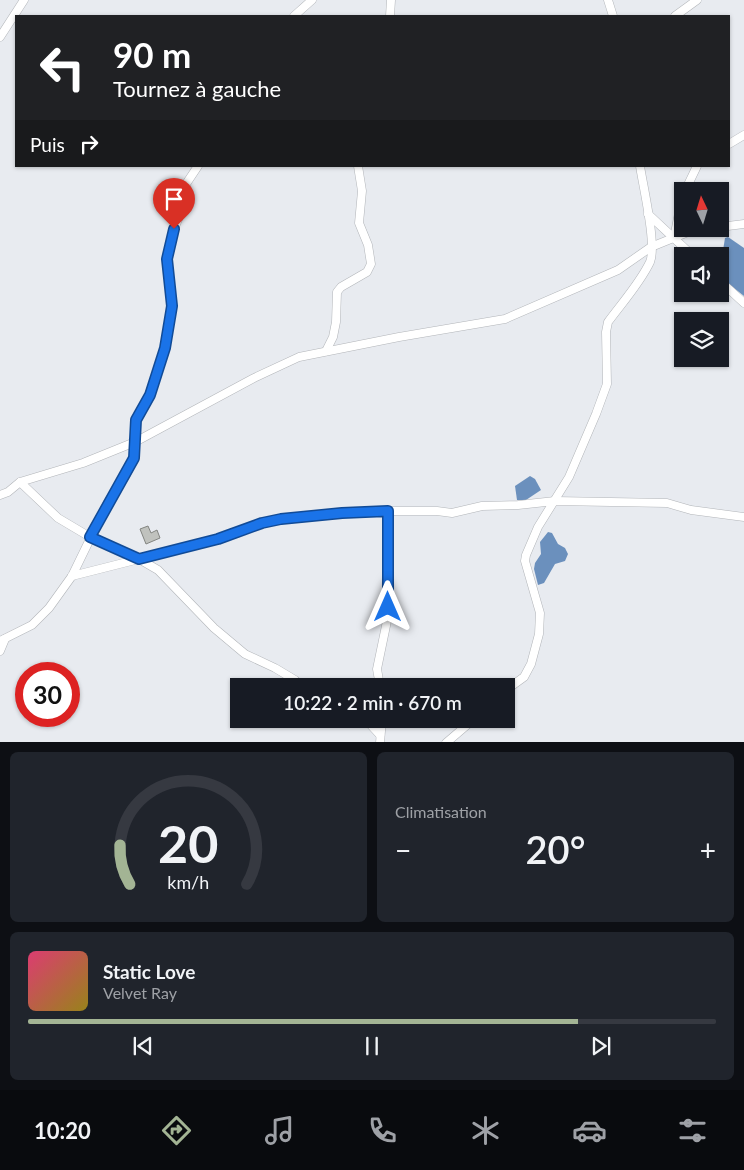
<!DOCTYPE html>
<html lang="fr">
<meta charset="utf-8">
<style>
:root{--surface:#171b24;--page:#20242c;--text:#f1f3f6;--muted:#9ea1a6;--line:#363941;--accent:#a3b494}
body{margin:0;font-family:Lato,sans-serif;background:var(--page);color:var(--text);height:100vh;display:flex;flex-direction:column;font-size:19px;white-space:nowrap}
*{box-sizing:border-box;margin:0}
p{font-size:16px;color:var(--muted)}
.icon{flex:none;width:28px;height:28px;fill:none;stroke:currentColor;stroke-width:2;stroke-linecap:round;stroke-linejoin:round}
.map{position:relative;height:742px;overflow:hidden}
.details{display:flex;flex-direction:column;gap:10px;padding:10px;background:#0d0f14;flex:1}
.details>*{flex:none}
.banner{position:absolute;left:15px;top:15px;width:715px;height:152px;border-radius:0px;box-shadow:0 1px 4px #0004;background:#202124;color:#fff;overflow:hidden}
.needle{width:32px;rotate:356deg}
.fabs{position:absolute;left:674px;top:182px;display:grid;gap:10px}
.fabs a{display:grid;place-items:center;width:55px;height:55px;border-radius:0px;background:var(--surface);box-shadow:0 1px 4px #0004;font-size:25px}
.speed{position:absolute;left:15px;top:662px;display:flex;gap:10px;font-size:25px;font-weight:700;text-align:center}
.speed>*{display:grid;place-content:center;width:65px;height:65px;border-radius:50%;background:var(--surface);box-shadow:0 1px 4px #0004;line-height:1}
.speed .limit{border:8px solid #d22;background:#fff;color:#111}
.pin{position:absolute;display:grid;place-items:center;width:42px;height:42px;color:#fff;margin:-51px -21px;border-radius:50% 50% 50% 0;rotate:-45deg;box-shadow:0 0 5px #0007}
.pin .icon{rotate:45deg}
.me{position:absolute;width:55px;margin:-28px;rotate:0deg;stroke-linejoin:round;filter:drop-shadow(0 0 4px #0008)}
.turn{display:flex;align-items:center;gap:18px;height:105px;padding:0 15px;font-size:22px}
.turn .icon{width:65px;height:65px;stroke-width:2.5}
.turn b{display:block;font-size:35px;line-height:42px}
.then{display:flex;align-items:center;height:48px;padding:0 15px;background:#0003;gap:10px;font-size:19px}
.big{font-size:38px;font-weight:600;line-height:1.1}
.details .card{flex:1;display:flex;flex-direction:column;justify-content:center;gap:8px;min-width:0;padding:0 18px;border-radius:8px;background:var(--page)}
.details .dial{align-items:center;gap:0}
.dial svg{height:130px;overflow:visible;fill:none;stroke:var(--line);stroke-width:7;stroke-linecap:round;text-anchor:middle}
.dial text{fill:var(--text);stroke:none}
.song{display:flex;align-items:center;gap:15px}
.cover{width:60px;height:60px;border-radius:8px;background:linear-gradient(135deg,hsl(340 70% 55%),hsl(50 70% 35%))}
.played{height:5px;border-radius:2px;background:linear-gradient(90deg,var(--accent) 80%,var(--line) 80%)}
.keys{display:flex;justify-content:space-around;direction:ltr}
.heat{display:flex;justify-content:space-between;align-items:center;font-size:28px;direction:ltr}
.details .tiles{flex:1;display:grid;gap:10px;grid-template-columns:1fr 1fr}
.card:last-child{grid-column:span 2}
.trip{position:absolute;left:230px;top:678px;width:285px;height:50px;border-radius:0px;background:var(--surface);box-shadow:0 1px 4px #0004;font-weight:600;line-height:50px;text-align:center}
.dock{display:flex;height:80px;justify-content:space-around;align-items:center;background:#090b0e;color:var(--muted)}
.dock .icon{width:35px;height:35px}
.dock .on{color:var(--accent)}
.dock b{font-size:22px;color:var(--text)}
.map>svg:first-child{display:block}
.water{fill:#6b90bd}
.building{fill:#c0c2be;stroke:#838581}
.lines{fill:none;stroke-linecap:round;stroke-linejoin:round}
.street-casing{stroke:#b2b5b9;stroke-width:9}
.street{stroke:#fff;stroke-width:8}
.route-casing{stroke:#114b97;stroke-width:12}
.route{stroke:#1a73e8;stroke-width:9}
</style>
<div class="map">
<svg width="744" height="743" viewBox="0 0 744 743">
<rect width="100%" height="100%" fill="#e8ebf0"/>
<g class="water">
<path d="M728,237L744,248V296L725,281L720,269L725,238Z"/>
<path d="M530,476L535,479L541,490L526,500H517L515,486Z"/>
<path d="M548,532L552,533L558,544L565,548L568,554L565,561L555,564L544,583L538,585L534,569L535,563L541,554L540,542Z"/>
</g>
<path class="building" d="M148,526L151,533L157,530L160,538L146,544L140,529Z"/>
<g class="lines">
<g class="street-casing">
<g id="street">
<path d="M608,0L613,16"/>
<path d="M294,16L312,0"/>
<path d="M390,16L391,0"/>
<path d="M675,16L697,0"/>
<path d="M0,37L24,0"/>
<path d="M729,144L744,135"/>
<path d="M685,191L697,166"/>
<path d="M648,214L693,256"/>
<path d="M720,227L744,224"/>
<path d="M674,238L682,198"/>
<path d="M720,281L744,303"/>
<path d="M326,351L333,337L336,322L337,292L341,287L367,272L371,264L368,245L359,223L362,191L358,166"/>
<path d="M20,482L58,518L90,537L139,559L158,570L214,628L245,654L275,668L295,680L301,686"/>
<path d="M0,495L8,492L20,482L83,463L135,442L254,378L299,357L399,337L505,319L618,270L651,247L693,230L707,229"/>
<path d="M72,576L218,539L261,523L281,519L342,513L388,511H437L452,513L482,506L518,505L555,501L667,503L691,510L744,517"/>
<path d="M0,641L32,625L49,608L72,576L108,502L126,475L134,458L136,420L149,395L165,348L172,306L167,259L174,229L184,205L186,184L198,166"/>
<path d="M0,651L5,639"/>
<path d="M380,686L377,669L387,621L388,511"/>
<path d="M506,690L524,677L531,664L539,634L540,613L525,561L526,555L538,527L569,477L596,414L607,384L606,332L608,322C622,303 640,283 650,262C657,245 643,186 640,166"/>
<path d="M363,719L369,723L380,735"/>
<path d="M380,743L382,719"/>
<path d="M446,743L474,719"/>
</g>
</g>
<use href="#street" class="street"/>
</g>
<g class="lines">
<g class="route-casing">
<path id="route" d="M174,229L167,259L172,306L165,348L150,395L136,420L134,458L90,537L139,559L218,539L262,523L281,519L342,513L388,511V607"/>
</g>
<use href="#route" class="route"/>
</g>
</svg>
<div class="fabs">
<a><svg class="needle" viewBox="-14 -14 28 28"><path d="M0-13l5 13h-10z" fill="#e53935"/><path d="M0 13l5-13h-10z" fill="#9ea1a6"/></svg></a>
<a><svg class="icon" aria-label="sound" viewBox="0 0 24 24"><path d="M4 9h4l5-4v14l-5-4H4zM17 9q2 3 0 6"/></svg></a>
<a><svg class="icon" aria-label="layers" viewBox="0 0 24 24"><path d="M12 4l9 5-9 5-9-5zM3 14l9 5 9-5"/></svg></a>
</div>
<div class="speed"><div class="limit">30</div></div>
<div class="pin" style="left:174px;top:229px;background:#d93025"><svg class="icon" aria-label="arrive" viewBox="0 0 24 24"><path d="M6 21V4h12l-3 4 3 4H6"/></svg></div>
<svg class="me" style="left:388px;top:607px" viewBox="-20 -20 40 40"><path d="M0-17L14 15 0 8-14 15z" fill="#1a73e8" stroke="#fff" stroke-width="4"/></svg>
<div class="trip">10:22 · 2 min · 670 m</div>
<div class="banner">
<div class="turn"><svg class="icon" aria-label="left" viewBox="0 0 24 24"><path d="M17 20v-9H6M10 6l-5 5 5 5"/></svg><div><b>90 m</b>Tournez à gauche</div></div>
<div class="then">Puis<svg class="icon" aria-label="right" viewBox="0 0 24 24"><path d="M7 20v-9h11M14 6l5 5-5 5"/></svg></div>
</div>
</div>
<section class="details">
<div class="tiles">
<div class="card dial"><svg viewBox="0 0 100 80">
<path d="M14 69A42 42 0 1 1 86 69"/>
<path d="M14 69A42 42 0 0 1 8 45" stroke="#a3b494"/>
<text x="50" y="56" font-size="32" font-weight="700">20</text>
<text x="50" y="72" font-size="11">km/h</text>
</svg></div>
<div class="card"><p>Climatisation</p>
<div class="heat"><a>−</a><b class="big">20°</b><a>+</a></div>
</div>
<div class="card">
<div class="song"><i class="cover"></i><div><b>Static Love</b><p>Velvet Ray</p></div></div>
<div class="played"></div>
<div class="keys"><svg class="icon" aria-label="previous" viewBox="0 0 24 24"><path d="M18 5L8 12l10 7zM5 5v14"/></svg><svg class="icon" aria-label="pause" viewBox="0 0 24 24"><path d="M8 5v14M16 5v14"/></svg><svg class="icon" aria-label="next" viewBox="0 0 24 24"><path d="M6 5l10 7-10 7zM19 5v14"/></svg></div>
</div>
</div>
</section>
<nav class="dock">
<b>10:20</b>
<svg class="icon on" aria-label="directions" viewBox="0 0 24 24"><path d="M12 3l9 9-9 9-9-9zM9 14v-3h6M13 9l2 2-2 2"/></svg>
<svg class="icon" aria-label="music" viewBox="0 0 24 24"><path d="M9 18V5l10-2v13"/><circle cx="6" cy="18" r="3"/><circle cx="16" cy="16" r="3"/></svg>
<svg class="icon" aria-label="phone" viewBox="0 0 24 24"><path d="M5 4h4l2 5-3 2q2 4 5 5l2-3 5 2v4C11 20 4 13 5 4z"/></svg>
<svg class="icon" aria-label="climate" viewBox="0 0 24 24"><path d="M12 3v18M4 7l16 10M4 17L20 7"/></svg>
<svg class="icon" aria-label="car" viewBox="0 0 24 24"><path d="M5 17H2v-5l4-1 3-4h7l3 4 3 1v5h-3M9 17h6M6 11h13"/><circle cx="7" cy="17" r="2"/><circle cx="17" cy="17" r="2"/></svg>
<svg class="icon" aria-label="filters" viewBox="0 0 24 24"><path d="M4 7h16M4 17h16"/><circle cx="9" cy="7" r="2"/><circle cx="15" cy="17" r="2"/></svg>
</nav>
